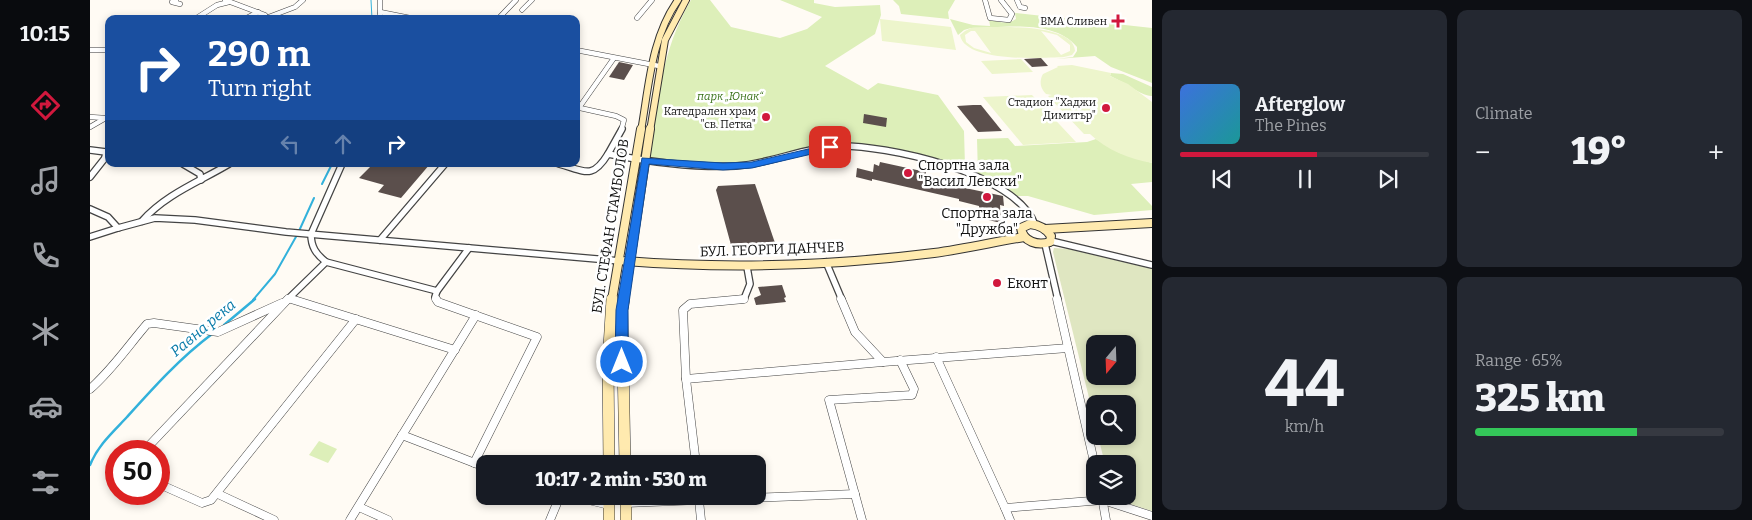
<!DOCTYPE html>
<meta charset="utf-8">
<style>
:root{--surface:#171b24;--page:#242831;--text:#f1f3f6;--muted:#9ea1a6;--line:#363941;--accent:#d1183d}
body{margin:0;font-family:Bitter,serif;background:var(--page);color:var(--text);height:100vh;display:flex;flex-direction:column;font-size:19px;white-space:nowrap}
*{box-sizing:border-box;margin:0}
p{font-size:16px;color:var(--muted)}
.icon{flex:none;width:28px;height:28px;fill:none;stroke:currentColor;stroke-width:2;stroke-linecap:round;stroke-linejoin:round}
.map{position:relative;flex:1;overflow:hidden}
.side{display:flex;flex-direction:column;gap:10px;padding:10px;background:#0d0f14;width:600px}
.side>*{flex:none}
.guide{position:absolute;left:15px;top:15px;width:475px;height:152px;border-radius:10px;box-shadow:0 2px 8px #0003;background:#1a4fa0;color:#fff;overflow:hidden}
.needle{width:32px;rotate:199deg}
.fabs{position:absolute;left:996px;top:335px;display:grid;gap:10px}
.fabs a{display:grid;place-items:center;width:50px;height:50px;border-radius:10px;background:var(--surface);box-shadow:0 2px 8px #0003;font-size:25px}
.speed{position:absolute;left:15px;top:440px;display:flex;gap:10px;font-size:25px;font-weight:700;text-align:center}
.speed>*{display:grid;place-content:center;width:65px;height:65px;border-radius:50%;background:var(--surface);box-shadow:0 2px 8px #0003;line-height:1}
.speed .limit{border:8px solid #d22;background:#fff;color:#111}
.pin{position:absolute;display:grid;place-items:center;width:42px;height:42px;color:#fff;margin:-21px;border-radius:10px;box-shadow:0 2px 8px #0006}
.me{position:absolute;width:55px;margin:-28px;rotate:0deg;stroke-linejoin:round;filter:drop-shadow(0 0 4px #0008)}
.turn{display:flex;align-items:center;gap:18px;height:105px;padding:0 20px;font-size:22px}
.turn .icon{width:65px;height:65px;stroke-width:2.5}
.turn b{display:block;font-size:35px;line-height:42px}
.lanes{display:flex;align-items:center;height:48px;padding:0 20px;background:#0003;justify-content:center;gap:25px;direction:ltr}
.lanes .off{opacity:.35}
.big{font-size:38px;font-weight:800;line-height:1.1}
.side .tile{flex:1;display:flex;flex-direction:column;justify-content:center;gap:8px;min-width:0;padding:0 18px;border-radius:10px;background:var(--page)}
.side .dial{align-items:center;gap:0}
.dial b{font-size:65px;line-height:1}
.song{display:flex;align-items:center;gap:15px}
.cover{width:60px;height:60px;border-radius:8px;background:linear-gradient(135deg,hsl(220 70% 55%),hsl(180 70% 35%))}
.played{height:5px;border-radius:2px;background:linear-gradient(90deg,var(--accent) 55%,var(--line) 55%)}
.keys{display:flex;justify-content:space-around;direction:ltr}
.heat{display:flex;justify-content:space-between;align-items:center;font-size:28px;direction:ltr}
.charge{height:8px;border-radius:4px;background:linear-gradient(90deg,#34c759 65%,var(--line) 0)}
.side .tiles{flex:1;display:grid;gap:10px;grid-template-columns:repeat(2,1fr)}
.trip{position:absolute;left:386px;top:455px;width:290px;height:50px;border-radius:10px;background:var(--surface);box-shadow:0 2px 8px #0003;font-weight:800;line-height:50px;text-align:center}
main{display:flex;flex:1;min-height:0}
.tabs{display:flex;flex-direction:column;width:90px;justify-content:space-around;align-items:center;background:#090b0e;color:var(--muted)}
.tabs .icon{width:35px;height:35px}
.tabs .on{color:var(--accent)}
.tabs b{font-size:22px;color:var(--text)}
.map>svg:first-child{display:block}
.green{fill:#ddefb9}
.cemetery{fill:#dfe6c1;fill-rule:evenodd}
.pitch{fill:#edf5cc;fill-rule:evenodd}
.lines{fill:none;stroke-linecap:round;stroke-linejoin:round}
.stream-far2{stroke:#32b1db;stroke-width:1}
.stream-far1{stroke:#32b1db;stroke-width:2}
.stream{stroke:#32b1db;stroke-width:2.5}
.building{fill:#5b4f4c}
.pedestrian-casing{stroke:#444;stroke-width:5}
.minor-far2-casing{stroke:#444;stroke-width:5.5}
.minor-far1-casing{stroke:#444;stroke-width:8}
.minor-casing{stroke:#444;stroke-width:9}
.secondary-far2-casing{stroke:#333;stroke-width:8}
.secondary-far1-casing{stroke:#333;stroke-width:10}
.secondary-casing{stroke:#333;stroke-width:12}
.pedestrian{stroke:#fff;stroke-width:4}
.minor-far2{stroke:#fff;stroke-width:4.5}
.minor-far1{stroke:#fff;stroke-width:5.5}
.minor{stroke:#fff;stroke-width:8}
.secondary-far2{stroke:#ffeaaf;stroke-width:6}
.secondary-far1{stroke:#ffeaaf;stroke-width:8}
.secondary{stroke:#ffeaaf;stroke-width:11}
.route{fill:#1a73e8;stroke:#114b97}
.poi-dot{fill:#d1183d;stroke:#fff;stroke-width:2}
.labels{text-anchor:middle;stroke-width:5;stroke-linejoin:round;paint-order:stroke}
.far-poi-label{font-size:11px;fill:#111;stroke:#fff;text-anchor:end}
.far-park-label{font-size:11px;font-style:italic;fill:#387118;stroke:#fff}
.poi-label{font-size:14px;fill:#111;stroke:#fff;text-anchor:start}
.street-label{font-size:14px;fill:#111;stroke:#fff}
.water-label{font-size:15px;font-style:italic;fill:#0b7caa;stroke:#fff}
</style>
<main>
<nav class="tabs">
<b>10:15</b>
<svg class="icon on" aria-label="directions" viewBox="0 0 24 24"><path d="M12 3l9 9-9 9-9-9zM9 14v-3h6M13 9l2 2-2 2"/></svg>
<svg class="icon" aria-label="music" viewBox="0 0 24 24"><path d="M9 18V5l10-2v13"/><circle cx="6" cy="18" r="3"/><circle cx="16" cy="16" r="3"/></svg>
<svg class="icon" aria-label="phone" viewBox="0 0 24 24"><path d="M5 4h4l2 5-3 2q2 4 5 5l2-3 5 2v4C11 20 4 13 5 4z"/></svg>
<svg class="icon" aria-label="climate" viewBox="0 0 24 24"><path d="M12 3v18M4 7l16 10M4 17L20 7"/></svg>
<svg class="icon" aria-label="car" viewBox="0 0 24 24"><path d="M5 17H2v-5l4-1 3-4h7l3 4 3 1v5h-3M9 17h6M6 11h13"/><circle cx="7" cy="17" r="2"/><circle cx="17" cy="17" r="2"/></svg>
<svg class="icon" aria-label="filters" viewBox="0 0 24 24"><path d="M4 7h16M4 17h16"/><circle cx="9" cy="7" r="2"/><circle cx="15" cy="17" r="2"/></svg>
</nav>
<div class="map">
<svg width="1062" height="520" viewBox="0 0 1062 520">
<rect width="100%" height="100%" fill="#fffbf4"/>
<g class="green">
<path d="M601,0H620L641,27L690,38L717,29L732,17L690,0H724V3L745,7L790,5L791,15L785,34L735,66L778,90L788,83L848,95L874,131L875,166L870,168C831,158 790,144 751,143C727,142 685,156 662,163C638,169 585,161 559,159C568,102 571,51 601,0Z"/>
<path d="M803,0H865L858,12L859,19L811,14L809,6Z"/>
<path d="M925,13L1062,28V83L1021,67L1005,56L966,59L983,57L987,51V47C964,19 914,28 881,28L874,30L868,35L860,19L883,25L900,26L899,19C909,22 918,25 926,19Z"/>
<path d="M1021,73L1033,74L1062,87V96C1053,97 1031,80 1020,76Z"/>
<path d="M918,138L925,146L997,142L1006,139L1030,153L1062,163V182L1041,184L1062,206V210L1004,215L938,196H927L888,175L887,139Z"/>
<path d="M229,441L247,449L238,463L219,455Z"/>
</g>
<path class="cemetery" d="M964,248L979,249L1062,269V511L1024,499L1023,496H1038V464H1015L1008,436H1038V404H1005V422L963,252ZM1005,344H1038V376H1005Z"/>
<g class="pitch">
<path d="M790,19L861,27L866,50L792,41Z"/>
<path d="M881,28C902,27 984,22 985,51L982,55L974,57C952,58 875,63 870,35L875,31ZM881,31H885L901,53L884,48L876,42L875,35ZM951,31L967,35L980,45V51L971,55Z"/>
<path d="M931,59L943,72L902,74L891,61Z"/>
<path d="M982,65L1021,73L1020,76L1038,84L1062,102V163C1039,159 1017,150 1000,134H994L958,96L962,95L956,94C950,88 949,81 953,74L968,67L967,66Z"/>
<path d="M942,95L986,142L933,145L893,97Z"/>
</g>
<g class="lines">
<path class="stream-far2" d="M281,0L282,19"/>
<g class="stream-far1">
<path d="M232,184L242,164"/>
<path d="M209,231L224,198"/>
<path d="M163,300L185,274L207,235"/>
</g>
<g class="stream">
<path d="M134,325L165,299"/>
<path d="M0,465C8,445 23,432 37,417C64,387 90,358 122,334"/>
</g>
</g>
<g class="building">
<path d="M951,58L958,66L942,67L934,59Z"/>
<path d="M529,62L543,65L534,80L519,77Z"/>
<path d="M883,105H891L912,131L888,132L867,106Z"/>
<path d="M774,114L797,118L796,127L773,123Z"/>
<path d="M790,162L836,172V176L842,178V181L913,196L914,206L910,205L911,223L890,218L889,206L869,201V199L782,179V181L766,177L767,168L783,172L784,164L789,166Z"/>
<path d="M283,164H340L311,198L288,192L294,185L269,178Z"/>
<path d="M665,184L685,243L641,245L626,190L628,186Z"/>
<path d="M692,285L696,297L694,298L696,302L666,305L664,298L671,295L668,287Z"/>
</g>
<g class="lines">
<g class="pedestrian-casing">
<path id="pedestrian" d="M432,10L442,0"/>
</g>
<g class="minor-far2-casing">
<g id="minor-far2">
<path d="M86,0L82,2L90,4"/>
<path d="M135,0L175,15L176,19"/>
<path d="M290,0V19"/>
<path d="M895,0L900,18L919,20L922,14L911,0"/>
<path d="M927,0L930,7L935,8"/>
<path d="M290,12L325,19"/>
<path d="M176,18L205,7L213,0"/>
<path d="M547,18L562,0"/>
<path d="M105,19L127,5L139,2"/>
<path d="M155,19L168,12"/>
<path d="M408,19L426,0"/>
<path d="M0,50H19"/>
<path d="M486,50L569,66"/>
<path d="M490,108L526,116L534,120L531,131"/>
<path d="M486,112L524,58"/>
<path d="M0,117L15,118"/>
<path d="M0,127L19,116"/>
</g>
</g>
<g class="minor-far1-casing">
<g id="minor-far1">
<path d="M0,150L16,152L15,158"/>
<path d="M518,154L532,129"/>
<path d="M93,164L110,174L111,180"/>
<path d="M252,164L221,234C221,247 226,254 236,262L347,291"/>
<path d="M469,164C495,171 502,180 518,154C560,162 603,168 646,166C680,164 712,148 746,146C795,144 927,173 945,225"/>
<path d="M0,177L15,158L19,157"/>
<path d="M0,209L18,217L28,228L65,218L105,220L196,232L530,261"/>
<path d="M52,221C76,194 109,182 139,164"/>
<path d="M0,237L28,228"/>
<path d="M290,240L355,164"/>
<path d="M961,241L1062,265"/>
<path d="M955,244L968,300"/>
<path d="M736,262L752,300"/>
<path d="M199,298L205,300"/>
<path d="M197,300L236,262"/>
<path d="M347,300L345,297L347,291L379,248"/>
<path d="M645,300L654,299L660,284L657,267"/>
</g>
</g>
<g class="minor-casing">
<g id="minor">
<path d="M201,299L365,350"/>
<path d="M346,299L348,302L447,337L384,463"/>
<path d="M751,299L765,332L793,362L978,348"/>
<path d="M967,299L1005,466"/>
<path d="M846,357L915,508L1013,500L1062,516"/>
<path d="M596,379L593,310L600,304L654,299"/>
<path d="M0,389C22,370 38,346 57,324L64,323L128,332L192,303"/>
<path d="M312,435L395,467"/>
<path d="M54,451L198,299"/>
<path d="M606,464L596,379L793,362"/>
<path d="M69,484L112,503L121,500L266,319"/>
<path d="M128,494L184,520"/>
<path d="M482,496L519,505"/>
<path d="M609,496V500L765,494"/>
<path d="M1012,497L1016,520"/>
<path d="M536,503L609,500L611,520"/>
<path d="M269,507L298,520"/>
<path d="M915,508L920,520"/>
<path d="M260,520L386,315"/>
<path d="M460,520L470,496"/>
<path d="M772,520L739,400L822,395L824,389L810,360"/>
</g>
</g>
<g class="secondary-far2-casing">
<g id="secondary-far2">
<path d="M551,131C559,86 561,38 588,0"/>
<path d="M560,131L575,40L596,0"/>
</g>
</g>
<g class="secondary-far1-casing">
<g id="secondary-far1">
<path d="M940,224C949,225 956,228 961,236L960,242C948,246 933,242 931,228Z"/>
<path d="M955,229L1062,223"/>
<path d="M535,261C638,269 741,266 844,253C874,249 904,242 934,237"/>
<path d="M522,300L551,129"/>
<path d="M534,300L560,129"/>
</g>
</g>
<g class="secondary-casing">
<g id="secondary">
<path d="M534,299L532,310L535,464"/>
<path d="M519,464L518,363L522,299"/>
<path d="M519,496V520"/>
<path d="M536,496V520"/>
</g>
</g>
<use href="#pedestrian" class="pedestrian"/>
<use href="#minor-far2" class="minor-far2"/>
<use href="#minor-far1" class="minor-far1"/>
<use href="#minor" class="minor"/>
<use href="#secondary-far2" class="secondary-far2"/>
<use href="#secondary-far1" class="secondary-far1"/>
<use href="#secondary" class="secondary"/>
</g>
<path class="route" d="M740,144L744,147L743,149L662,168L633,170L559,164L538,310V362L536,366L532,368L527,366L525,362L526,310L552,158L633,163L662,162Z"/>
<g class="poi-dot">
<path d="M1025.5 13.5h5v5h5v5h-5v5h-5v-5h-5v-5h5z"/>
<circle cx="1016" cy="108" r="5"/>
<circle cx="676" cy="117" r="5"/>
<circle cx="818" cy="173" r="5"/>
<circle cx="897" cy="197" r="5"/>
<circle cx="907" cy="283" r="5"/>
</g>
<g class="labels">
<g class="far-poi-label">
<text x="1017" y="25">ВМА Сливен</text>
<text x="1006" y="106">Стадион "Хаджи<tspan x="1006" dy="13">Димитър"</tspan></text>
<text x="666" y="115">Катедрален храм<tspan x="666" dy="13">"св. Петка"</tspan></text>
</g>
<g class="far-park-label">
<text x="640" y="100">парк „Юнак“</text>
</g>
<g class="poi-label">
<text x="828" y="170">Спортна зала<tspan x="828" dy="16">"Васил Левски"</tspan></text>
<text x="897" y="218" text-anchor="middle">Спортна зала<tspan x="897" dy="16">"Дружба"</tspan></text>
<text x="917" y="288">Еконт</text>
</g>
<g class="street-label">
<text transform="translate(520 226) rotate(-81)" y="5">БУЛ. СТЕФАН СТАМБОЛОВ</text>
<text transform="translate(682 249) rotate(-2)" y="5">БУЛ. ГЕОРГИ ДАНЧЕВ</text>
</g>
<g class="water-label">
<text transform="translate(113 328) rotate(-40)" y="5">Равна река</text>
</g>
</g>
</svg>
<div class="fabs">
<a><svg class="needle" viewBox="-14 -14 28 28"><path d="M0-13l5 13h-10z" fill="#e53935"/><path d="M0 13l5-13h-10z" fill="#9ea1a6"/></svg></a>
<a><svg class="icon" aria-label="search" viewBox="0 0 24 24"><circle cx="10" cy="10" r="6"/><path d="M15 15l6 6"/></svg></a>
<a><svg class="icon" aria-label="layers" viewBox="0 0 24 24"><path d="M12 4l9 5-9 5-9-5zM3 14l9 5 9-5"/></svg></a>
</div>
<div class="speed"><div class="limit">50</div></div>
<div class="pin" style="left:740px;top:147px;background:#d93025"><svg class="icon" aria-label="arrive" viewBox="0 0 24 24"><path d="M6 21V4h12l-3 4 3 4H6"/></svg></div>
<svg class="me" style="left:532px;top:362px" viewBox="-20 -20 40 40"><circle r="17" fill="#1a73e8" stroke="#fff" stroke-width="3"/><path d="M0-11L8 9 0 5-8 9z" fill="#fff"/></svg>
<div class="trip">10:17 · 2 min · 530 m</div>
<div class="guide">
<div class="turn"><svg class="icon" aria-label="right" viewBox="0 0 24 24"><path d="M7 20v-9h11M14 6l5 5-5 5"/></svg><div><b>290 m</b>Turn right</div></div>
<div class="lanes"><svg class="icon off" aria-label="left" viewBox="0 0 24 24"><path d="M17 20v-9H6M10 6l-5 5 5 5"/></svg><svg class="icon off" aria-label="ahead" viewBox="0 0 24 24"><path d="M12 20V5M6 11l6-6 6 6"/></svg><svg class="icon" aria-label="right" viewBox="0 0 24 24"><path d="M7 20v-9h11M14 6l5 5-5 5"/></svg></div>
</div>
</div>
<section class="side">
<div class="tiles">
<div class="tile">
<div class="song"><i class="cover"></i><div><b>Afterglow</b><p>The Pines</p></div></div>
<div class="played"></div>
<div class="keys"><svg class="icon" aria-label="previous" viewBox="0 0 24 24"><path d="M18 5L8 12l10 7zM5 5v14"/></svg><svg class="icon" aria-label="pause" viewBox="0 0 24 24"><path d="M8 5v14M16 5v14"/></svg><svg class="icon" aria-label="next" viewBox="0 0 24 24"><path d="M6 5l10 7-10 7zM19 5v14"/></svg></div>
</div>
<div class="tile"><p>Climate</p>
<div class="heat"><a>−</a><b class="big">19°</b><a>+</a></div>
</div>
<div class="tile dial"><b>44</b><p>km/h</p></div>
<div class="tile"><p>Range · 65%</p><b class="big">325 km</b><div class="charge"></div></div>
</div>
</section>
</main>
